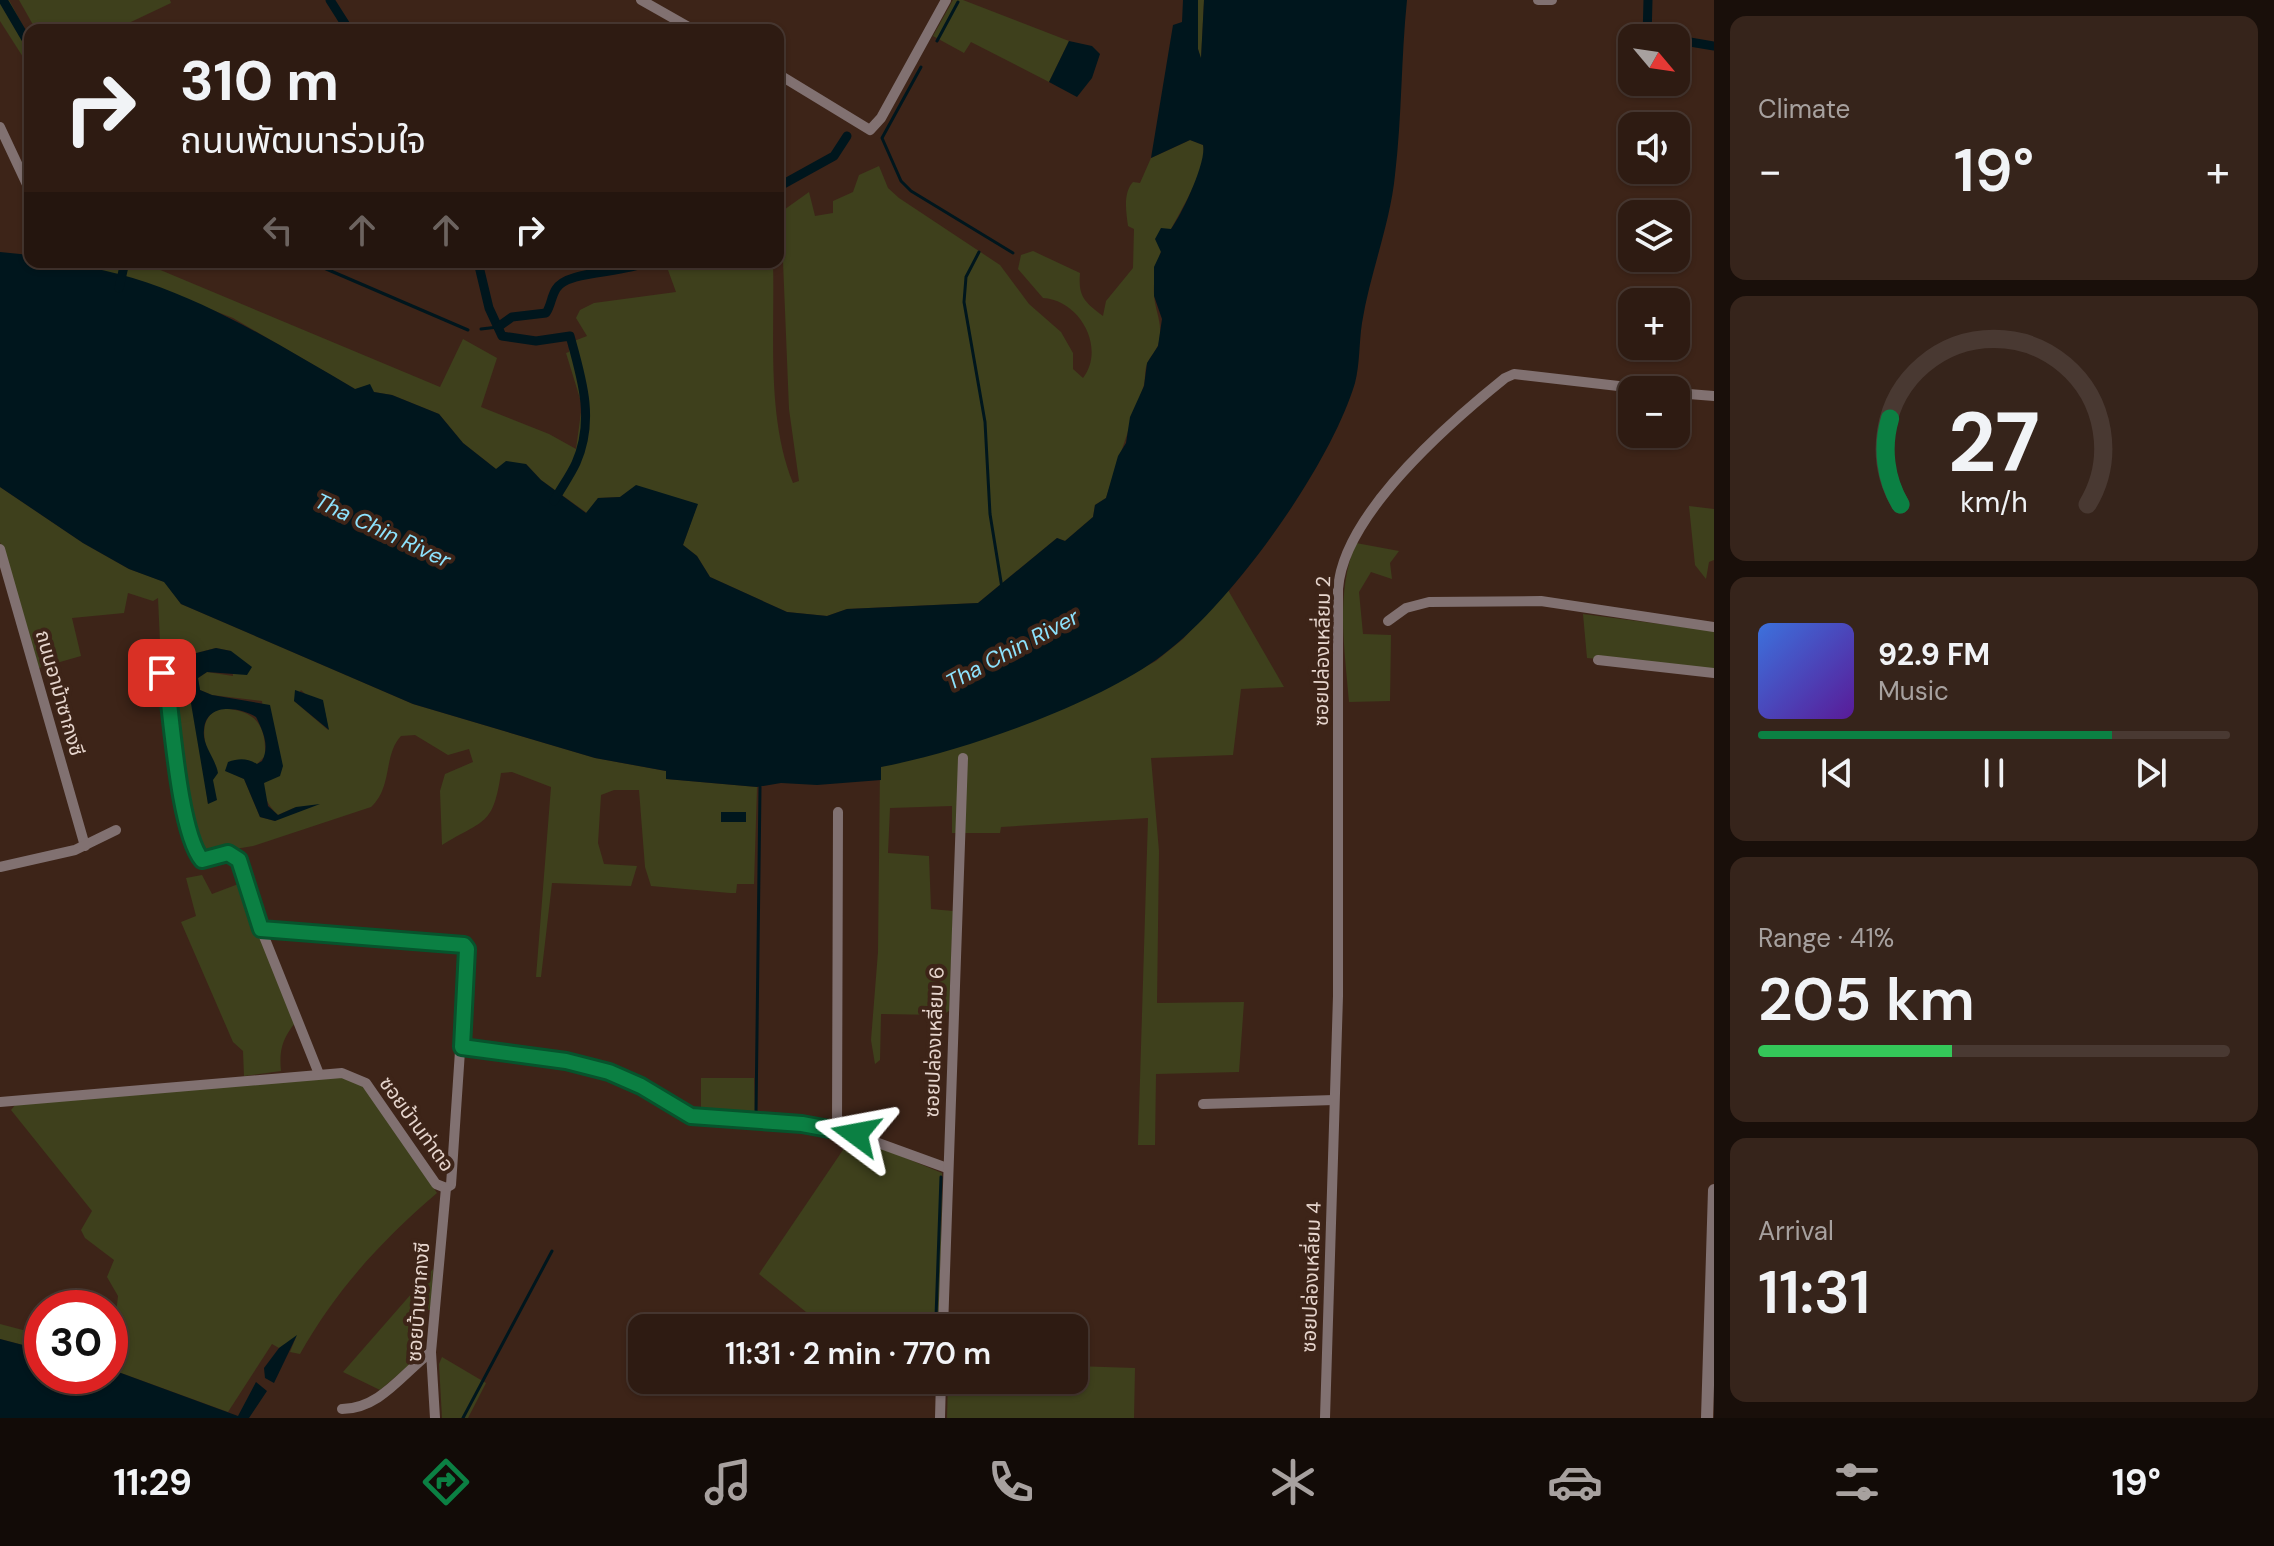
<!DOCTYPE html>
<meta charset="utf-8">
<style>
:root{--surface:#2e1b12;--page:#36241b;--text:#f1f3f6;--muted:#a7a19f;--line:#493932;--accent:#0b8043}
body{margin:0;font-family:"DM Sans","Noto Sans Thai",sans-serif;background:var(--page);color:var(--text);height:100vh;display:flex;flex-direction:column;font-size:30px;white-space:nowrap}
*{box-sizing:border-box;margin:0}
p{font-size:26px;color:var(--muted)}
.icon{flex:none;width:44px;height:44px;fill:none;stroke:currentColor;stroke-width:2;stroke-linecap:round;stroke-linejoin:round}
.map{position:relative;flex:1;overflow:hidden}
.panel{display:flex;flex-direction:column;gap:16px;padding:16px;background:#190f0a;width:560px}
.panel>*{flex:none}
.hud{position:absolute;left:24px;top:24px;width:760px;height:244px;border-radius:16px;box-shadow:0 2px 6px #0004,0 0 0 2px var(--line);background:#2e1b12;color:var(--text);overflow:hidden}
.needle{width:52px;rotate:119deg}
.controls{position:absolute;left:1618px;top:24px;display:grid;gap:16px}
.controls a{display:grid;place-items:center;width:72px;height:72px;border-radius:16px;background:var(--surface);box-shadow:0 2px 6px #0004,0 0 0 2px var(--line);font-size:40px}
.speed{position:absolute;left:24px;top:1290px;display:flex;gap:16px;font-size:40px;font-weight:700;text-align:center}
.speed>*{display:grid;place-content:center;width:104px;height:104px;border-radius:50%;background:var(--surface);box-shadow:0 2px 6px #0004,0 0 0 2px var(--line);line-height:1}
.speed .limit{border:12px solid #d22;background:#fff;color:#111}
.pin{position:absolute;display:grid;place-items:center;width:68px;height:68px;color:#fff;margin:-34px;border-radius:16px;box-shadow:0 4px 12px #0006}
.me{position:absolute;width:88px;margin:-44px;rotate:283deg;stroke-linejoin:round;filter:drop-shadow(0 0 6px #0008)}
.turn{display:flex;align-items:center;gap:28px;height:168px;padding:0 24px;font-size:36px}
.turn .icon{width:104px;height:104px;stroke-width:2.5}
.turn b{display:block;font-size:56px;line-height:68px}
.lanes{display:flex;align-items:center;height:76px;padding:0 24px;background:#0003;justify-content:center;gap:40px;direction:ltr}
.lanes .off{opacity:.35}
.big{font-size:60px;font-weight:600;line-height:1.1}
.panel .widget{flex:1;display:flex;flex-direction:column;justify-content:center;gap:12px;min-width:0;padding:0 28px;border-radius:16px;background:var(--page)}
.panel .dial{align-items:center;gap:0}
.dial svg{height:208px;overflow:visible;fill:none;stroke:var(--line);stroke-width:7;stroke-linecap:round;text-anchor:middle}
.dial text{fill:var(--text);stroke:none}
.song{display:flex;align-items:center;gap:24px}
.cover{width:96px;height:96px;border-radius:12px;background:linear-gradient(135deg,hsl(220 70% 55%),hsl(270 70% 35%))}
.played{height:8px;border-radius:4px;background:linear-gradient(90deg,var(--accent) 75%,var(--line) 75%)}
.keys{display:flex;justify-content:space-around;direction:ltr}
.heat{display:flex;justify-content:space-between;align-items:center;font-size:44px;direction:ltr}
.charge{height:12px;border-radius:6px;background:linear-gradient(90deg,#34c759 41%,var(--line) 0)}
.trip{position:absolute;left:628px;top:1314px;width:460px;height:80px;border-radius:16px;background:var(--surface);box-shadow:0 2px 6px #0004,0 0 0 2px var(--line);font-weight:600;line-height:80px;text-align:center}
.menu{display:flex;height:128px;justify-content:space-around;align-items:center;background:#120b07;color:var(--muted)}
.menu .icon{width:56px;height:56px}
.menu .on{color:var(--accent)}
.menu b{font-size:36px;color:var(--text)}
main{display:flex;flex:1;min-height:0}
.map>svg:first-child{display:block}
.green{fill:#3e401c;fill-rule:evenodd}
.water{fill:#00161d}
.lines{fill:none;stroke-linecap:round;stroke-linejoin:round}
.stream{stroke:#00161d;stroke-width:3}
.canal{stroke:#00161d;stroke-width:9}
.minor{stroke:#817171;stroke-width:10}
.tertiary{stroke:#817171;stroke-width:12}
.route-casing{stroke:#07532c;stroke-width:20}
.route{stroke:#0b8043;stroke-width:14}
.labels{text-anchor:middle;stroke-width:8;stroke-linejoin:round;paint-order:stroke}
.street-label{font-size:20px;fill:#e6d5cd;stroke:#3d2418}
.water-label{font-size:22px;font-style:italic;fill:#8de2fd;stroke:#3d2418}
</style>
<main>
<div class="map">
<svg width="1714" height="1418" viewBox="0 0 1714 1418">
<rect width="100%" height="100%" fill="#3d2418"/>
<g class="green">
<path d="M0,0H9L30,39V68L0,21Z"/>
<path d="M19,0H170L171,3L114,30H36Z"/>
<path d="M953,0H963L1069,41L1049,82L971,42L964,53L933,36Z"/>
<path d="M1198,0H1204L1201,61L1198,49Z"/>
<path d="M1190,140L1203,145C1209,173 1170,224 1161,251C1157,264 1153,281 1154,294C1155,313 1163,321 1159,342C1157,351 1150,356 1147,364C1144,371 1146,380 1143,388C1130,425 1118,461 1106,498L1095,505L1093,517L1065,541L1057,538L978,603L847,609L827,616L787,612L710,577L697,556L683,545L697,505L636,486L620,497L598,498L587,513L541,480L526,464L496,469L463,443L439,414L392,395L355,389L233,318L140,282L74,263L154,262L158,269L440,387L463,339L497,358L481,407L549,434L576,449L582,405L566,353L569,352V343L587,336L576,318L580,310L594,303L676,292L668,270L673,262H773C775,334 766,416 793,483L799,481L789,409L781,212L809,192L815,216L833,213V201L853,192L859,175L879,166L888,188L899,198L1000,265L1029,304L1061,332L1073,353V369L1083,378C1106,348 1080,300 1043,298L1018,269L1021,255L1033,251L1080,273C1078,296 1084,302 1103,316L1106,301L1133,268L1134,229L1128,226C1126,211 1123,193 1133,182L1140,183L1151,158Z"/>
<path d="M0,487L83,543L129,569L165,582L181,604L413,704L595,758L666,771L667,779L757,787L754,884H737L736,893H730L651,886L645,867L639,790H614L601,795L598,843L604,864L637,866L631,886L552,883L541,977H536L551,787L512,772L501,773C493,826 485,819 442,845L440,791L445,774L473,762L469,749L448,755L415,735L401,736C383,755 393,787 371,807L253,846L223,851L200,865L178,807L162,686L158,598L153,601L128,593L124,613L72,618L81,656L39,668L0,542ZM216,648L231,651L233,676L207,672L198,678L200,690L212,695L262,701L269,778L264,783C263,797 268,805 278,815L296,807L275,821L260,817L244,779L225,770L257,764L265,756C266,731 260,715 235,710C228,708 218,707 212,713C194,730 213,759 213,779C213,787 210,796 208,804L188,655ZM301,690L325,713L328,730L294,701Z"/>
<path d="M1689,506L1714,509V560L1709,562L1706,579L1695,565Z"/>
<path d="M1356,543L1399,551L1390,563L1392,579L1371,572L1359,592L1363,634L1391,635L1390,701L1349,702C1345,650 1335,592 1356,543Z"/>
<path d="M1228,590L1284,687L1241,689L1233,755L1151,758L1159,851L1157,1003L1244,1002L1239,1072L1156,1074L1155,1145H1138L1148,818L1001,827L1000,833H952V806L890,808L888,853L929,856L931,909L953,911L949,1011L942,1015L881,1014L880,1060L875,1064L871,1040L878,952L880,767L1002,732L1127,677L1156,661L1183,639Z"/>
<path d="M1583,614L1714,631V670L1587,658Z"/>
<path d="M202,875L212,894L241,883L295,1023C282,1039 279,1051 281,1071L244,1076L243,1051L233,1042L181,922L196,916L186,878Z"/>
<path d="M347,1076L361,1082L371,1094L437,1193C381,1241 336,1290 300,1354L290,1352L296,1337L279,1348L272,1344L228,1412L110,1369L118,1296L107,1277L114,1260L85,1238L81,1230L92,1211L11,1110L16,1104Z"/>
<path d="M701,1078H754L755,1118L701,1114Z"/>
<path d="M849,1141L879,1147L942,1173L940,1328H826L759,1274Z"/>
<path d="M433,1269L431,1310H421L420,1356L380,1390L343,1372Z"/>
<path d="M0,1324L42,1335V1350L0,1339Z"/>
<path d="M442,1357L486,1383L468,1418H442L439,1364Z"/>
<path d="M1074,1366L1135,1368L1134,1418H947L948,1380H1074Z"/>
</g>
<g class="water">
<path d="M1183,0H1198V49L1201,58L1204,0H1407C1401,58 1402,117 1395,175C1390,225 1370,273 1362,323C1359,342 1360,364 1355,383C1330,467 1228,610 1156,660C1089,707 961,752 881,767V780L817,785L781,783L757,787L666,779V771L595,758L413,704L181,604L164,582L129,569L83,543L0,487V252L30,255V262C150,262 255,331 355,389L370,384L374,392L392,395L439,414L463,443L496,469L506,461L526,464L541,480L586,513L598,498L620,497L636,485L698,504L683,545L697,556L710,577L787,612L827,616L847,609L978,603L1057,538L1065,541L1093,517L1095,505L1106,498L1118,456L1126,443L1130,417L1144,386L1147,363L1158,346L1162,319L1154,296V267L1161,252L1155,239L1161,228L1171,229C1181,216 1207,162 1203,145L1190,140L1151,158L1173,25L1182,22Z"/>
<path d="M1069,41L1092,46L1100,54L1092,78L1077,97L1049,82Z"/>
<path d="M216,648L231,651L252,667L247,675L207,672L198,678L200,690L212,695L270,705L283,766L280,776L264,783L268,806L278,815L296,807L320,804L275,821L260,817L244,779L225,771L228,762C239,758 247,758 257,764L262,761C270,746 263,731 256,717C239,707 206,702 204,730C202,746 215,757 218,773L213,780L217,800L208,804L185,668L189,655Z"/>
<path d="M295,690L323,700L329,730L294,701Z"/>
<path d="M746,812V822H721V812Z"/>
<path d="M297,1335L274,1383L265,1378L264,1368L279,1348Z"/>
<path d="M0,1339L42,1350V1376H110V1369L238,1416L256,1382L267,1391L249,1418H0Z"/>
</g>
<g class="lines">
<g class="stream">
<path d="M937,41L958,2"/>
<path d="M921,67L882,138L901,181L911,191L1013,253"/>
<path d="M979,252L966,277L964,302L985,422L990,514L1002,588"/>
<path d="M310,262L468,330"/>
<path d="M481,329L498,327"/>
<path d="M756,1115L760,787"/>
<path d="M928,1328L936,1317L941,1177"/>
<path d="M463,1418L552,1251"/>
</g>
<g class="canal">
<path d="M3,0L30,46"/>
<path d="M330,0L349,30"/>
<path d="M1647,38L1648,0"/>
<path d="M1676,47L1690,42L1714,46"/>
<path d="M778,187L834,156L847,136"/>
<path d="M478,262L489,308L502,336L536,341L570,336C582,379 595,420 576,463C570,476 561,488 554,501"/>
<path d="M119,288L125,262"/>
<path d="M498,327L512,317L546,313C551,306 551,297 556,289C567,270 623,274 646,262"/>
</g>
<g class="minor">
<path d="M641,0L694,30"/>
<path d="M1538,0H1552"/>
<path d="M778,74L870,130L881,118L946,0"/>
<path d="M0,127L30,191"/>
<path d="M1676,393L1714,396"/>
<path d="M0,549L85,846"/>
<path d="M1388,621L1406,608L1429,602L1541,601L1714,627"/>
<path d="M1598,660L1714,673"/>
<path d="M137,675L155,671L166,678C172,720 179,832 202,860L228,853L239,860L261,929L319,1074"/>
<path d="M0,867L75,850L116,830"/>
<path d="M261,929L464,945L467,949L462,1047"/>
<path d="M0,1102L342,1073L366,1083L436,1184L446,1188L451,1185L460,1051L466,1046L566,1061L609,1072L641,1086L691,1116L837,1128L947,1168"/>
<path d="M1203,1104L1334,1100"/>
<path d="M837,1128L838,812"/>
<path d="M943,1328L963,758"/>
<path d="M342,1409C380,1409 403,1373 431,1352"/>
<path d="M435,1418L431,1352L446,1188"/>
<path d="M940,1418L941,1380"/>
<path d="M1325,1418L1338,996V589C1343,515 1449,423 1505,378L1514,374L1653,390"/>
</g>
<path class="tertiary" d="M1707,1418L1714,1190"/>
</g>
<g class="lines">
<g class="route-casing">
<path id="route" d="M162,673L166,678C172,720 179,832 202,860L228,853L239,860L261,929L464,945L467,949L462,1047L566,1061L609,1072L641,1086L691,1116L802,1124L856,1134"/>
</g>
<use href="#route" class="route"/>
</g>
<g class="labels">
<g class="street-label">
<text transform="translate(1322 651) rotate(-89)" y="7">ซอยปล่องเหลี่ยม 2</text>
<text transform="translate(60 693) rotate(74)" y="7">ถนนอาม้าซากงซี</text>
<text transform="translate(934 1042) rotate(-88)" y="7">ซอยปล่องเหลี่ยม 6</text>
<text transform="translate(417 1124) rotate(54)" y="7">ซอยบ้านท่าตอ</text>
<text transform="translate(1311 1277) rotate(-88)" y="7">ซอยปล่องเหลี่ยม 4</text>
<text transform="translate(418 1302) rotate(-86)" y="7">ซอยบ้านซากงซี</text>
</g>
<g class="water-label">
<text transform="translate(383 530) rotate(25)" y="8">Tha Chin River</text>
<text transform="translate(1012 649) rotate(-28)" y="8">Tha Chin River</text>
</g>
</g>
</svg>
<div class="controls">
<a><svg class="needle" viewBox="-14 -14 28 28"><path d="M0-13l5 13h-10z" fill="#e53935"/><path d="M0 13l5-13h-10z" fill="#a7a19f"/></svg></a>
<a><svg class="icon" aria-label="sound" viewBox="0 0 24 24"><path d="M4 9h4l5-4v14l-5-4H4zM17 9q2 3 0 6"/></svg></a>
<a><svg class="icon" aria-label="layers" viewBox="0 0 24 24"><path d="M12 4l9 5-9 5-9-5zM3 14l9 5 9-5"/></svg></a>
<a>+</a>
<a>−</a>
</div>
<div class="speed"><div class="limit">30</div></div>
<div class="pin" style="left:162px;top:673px;background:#d93025"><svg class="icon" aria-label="arrive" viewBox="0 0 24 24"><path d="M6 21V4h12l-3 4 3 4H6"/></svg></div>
<svg class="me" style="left:856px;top:1134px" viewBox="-20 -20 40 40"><path d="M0-17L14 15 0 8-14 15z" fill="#0b8043" stroke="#fff" stroke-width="4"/></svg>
<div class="trip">11:31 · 2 min · 770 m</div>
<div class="hud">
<div class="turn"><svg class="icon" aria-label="right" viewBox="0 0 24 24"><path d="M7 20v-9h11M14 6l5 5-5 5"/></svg><div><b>310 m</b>ถนนพัฒนาร่วมใจ</div></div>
<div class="lanes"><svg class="icon off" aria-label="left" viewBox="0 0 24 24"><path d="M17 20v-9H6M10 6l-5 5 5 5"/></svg><svg class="icon off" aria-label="ahead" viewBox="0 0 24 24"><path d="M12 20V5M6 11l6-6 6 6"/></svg><svg class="icon off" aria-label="ahead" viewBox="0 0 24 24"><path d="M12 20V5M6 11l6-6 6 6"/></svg><svg class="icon" aria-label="right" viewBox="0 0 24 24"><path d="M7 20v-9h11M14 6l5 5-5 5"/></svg></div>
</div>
</div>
<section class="panel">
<div class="widget"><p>Climate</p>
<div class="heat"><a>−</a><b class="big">19°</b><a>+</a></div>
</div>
<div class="widget dial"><svg viewBox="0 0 100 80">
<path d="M14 69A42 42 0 1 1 86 69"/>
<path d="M14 69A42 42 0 0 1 10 36" stroke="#0b8043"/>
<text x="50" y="56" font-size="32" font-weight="700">27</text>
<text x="50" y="72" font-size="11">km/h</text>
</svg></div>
<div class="widget">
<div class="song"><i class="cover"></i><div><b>92.9 FM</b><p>Music</p></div></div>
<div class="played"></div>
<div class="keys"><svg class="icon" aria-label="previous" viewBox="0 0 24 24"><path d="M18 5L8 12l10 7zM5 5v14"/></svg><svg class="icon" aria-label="pause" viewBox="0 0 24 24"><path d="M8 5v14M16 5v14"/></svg><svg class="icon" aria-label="next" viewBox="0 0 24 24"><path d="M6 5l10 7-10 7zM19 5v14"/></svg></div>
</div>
<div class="widget"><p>Range · 41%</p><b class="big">205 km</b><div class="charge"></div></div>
<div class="widget"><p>Arrival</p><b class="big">11:31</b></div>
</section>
</main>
<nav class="menu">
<b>11:29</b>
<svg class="icon on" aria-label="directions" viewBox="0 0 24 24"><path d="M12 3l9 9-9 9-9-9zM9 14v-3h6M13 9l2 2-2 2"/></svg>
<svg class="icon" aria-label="music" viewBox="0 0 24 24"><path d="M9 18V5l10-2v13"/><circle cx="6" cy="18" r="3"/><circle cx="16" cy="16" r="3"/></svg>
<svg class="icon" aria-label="phone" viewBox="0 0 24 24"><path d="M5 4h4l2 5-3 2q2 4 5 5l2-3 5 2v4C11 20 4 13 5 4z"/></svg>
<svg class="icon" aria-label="climate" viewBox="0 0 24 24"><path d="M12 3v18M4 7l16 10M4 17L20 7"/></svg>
<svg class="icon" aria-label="car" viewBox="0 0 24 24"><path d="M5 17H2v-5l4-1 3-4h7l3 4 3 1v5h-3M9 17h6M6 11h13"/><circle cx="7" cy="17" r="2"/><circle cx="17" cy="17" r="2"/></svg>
<svg class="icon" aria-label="filters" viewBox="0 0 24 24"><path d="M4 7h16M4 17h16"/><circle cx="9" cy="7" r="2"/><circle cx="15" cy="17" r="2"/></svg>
<b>19°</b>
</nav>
